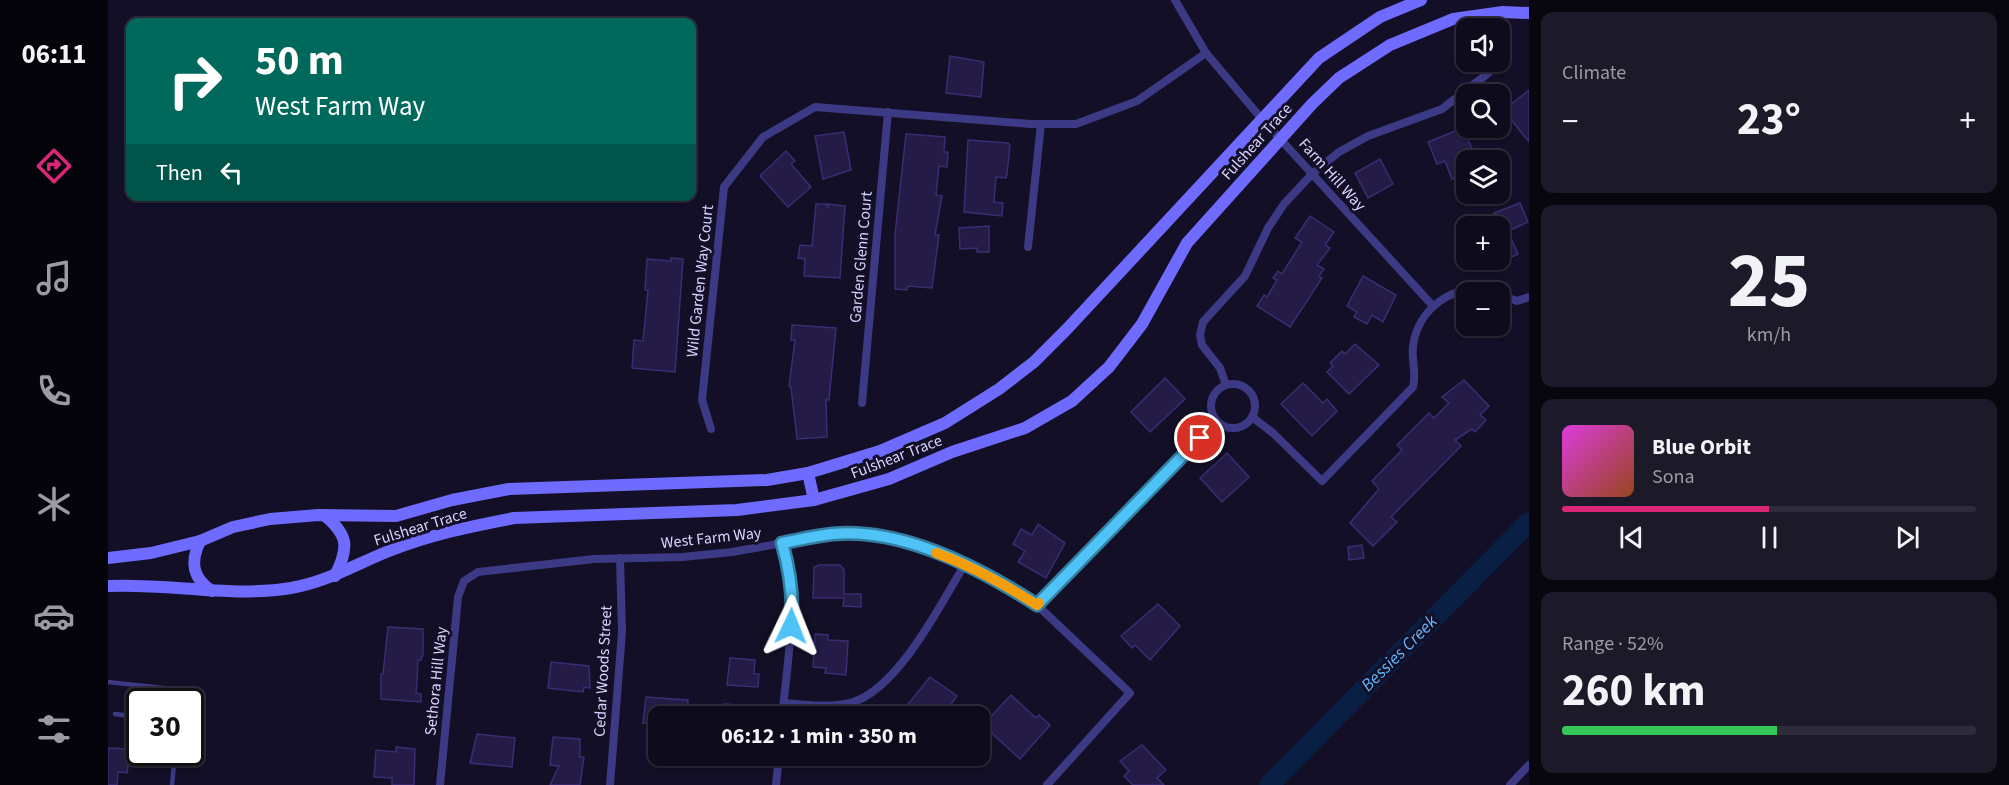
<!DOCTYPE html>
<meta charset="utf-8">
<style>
:root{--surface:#0e0b1c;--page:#1c1929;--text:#f1f3f6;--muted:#9b9ba3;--line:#2e2b3b;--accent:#db2777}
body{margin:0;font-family:"Source Sans 3",sans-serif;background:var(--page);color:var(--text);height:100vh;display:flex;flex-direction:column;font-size:22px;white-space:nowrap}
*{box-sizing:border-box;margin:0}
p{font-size:20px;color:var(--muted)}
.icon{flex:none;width:33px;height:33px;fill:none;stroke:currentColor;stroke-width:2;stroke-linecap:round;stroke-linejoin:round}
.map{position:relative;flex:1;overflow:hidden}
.sheet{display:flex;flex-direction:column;gap:12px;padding:12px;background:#08060f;width:480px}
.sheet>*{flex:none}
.hud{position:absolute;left:18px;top:18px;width:570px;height:183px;border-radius:12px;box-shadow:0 2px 4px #0004,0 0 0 2px var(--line);background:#00695c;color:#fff;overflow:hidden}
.tools{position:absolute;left:1348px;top:18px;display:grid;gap:12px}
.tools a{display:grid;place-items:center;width:54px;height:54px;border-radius:12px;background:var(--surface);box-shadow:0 2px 4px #0004,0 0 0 2px var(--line);font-size:30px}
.speed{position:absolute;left:18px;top:688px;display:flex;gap:12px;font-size:30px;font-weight:700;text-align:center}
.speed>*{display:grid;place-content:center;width:78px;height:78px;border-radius:50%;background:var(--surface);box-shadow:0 2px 4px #0004,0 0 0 2px var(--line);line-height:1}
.speed .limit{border:3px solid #111;border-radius:9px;background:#fff;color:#111}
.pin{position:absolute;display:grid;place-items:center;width:51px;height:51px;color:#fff;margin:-26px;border:3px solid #fff;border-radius:50%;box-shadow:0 2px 6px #0007}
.me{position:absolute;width:66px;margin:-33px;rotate:2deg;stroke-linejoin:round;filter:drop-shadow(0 0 4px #0008)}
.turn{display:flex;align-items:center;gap:21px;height:126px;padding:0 30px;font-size:27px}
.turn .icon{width:78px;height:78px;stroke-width:2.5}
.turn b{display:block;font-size:42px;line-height:51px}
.then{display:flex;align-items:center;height:57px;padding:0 30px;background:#0003;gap:12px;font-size:22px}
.big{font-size:45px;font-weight:700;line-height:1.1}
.sheet .card{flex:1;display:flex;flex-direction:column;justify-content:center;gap:9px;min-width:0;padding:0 21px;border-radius:12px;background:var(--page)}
.sheet .dial{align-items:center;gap:0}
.dial b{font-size:78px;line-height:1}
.song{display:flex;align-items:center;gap:18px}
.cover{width:72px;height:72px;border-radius:9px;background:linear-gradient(135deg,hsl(300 70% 55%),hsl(20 70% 35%))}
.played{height:6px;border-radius:3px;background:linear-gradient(90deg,var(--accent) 50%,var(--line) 50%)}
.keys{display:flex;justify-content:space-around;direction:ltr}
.heat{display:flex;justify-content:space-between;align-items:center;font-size:33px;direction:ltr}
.charge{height:9px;border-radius:4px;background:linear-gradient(90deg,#34c759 52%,var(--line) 0)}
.trip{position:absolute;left:540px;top:706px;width:342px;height:60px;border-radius:12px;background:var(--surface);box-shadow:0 2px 4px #0004,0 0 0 2px var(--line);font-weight:700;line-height:60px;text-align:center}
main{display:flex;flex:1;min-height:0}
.tabs{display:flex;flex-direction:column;width:108px;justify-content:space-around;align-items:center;background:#06040b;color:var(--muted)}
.tabs .icon{width:42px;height:42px}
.tabs .selected{color:var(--accent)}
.tabs b{font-size:27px;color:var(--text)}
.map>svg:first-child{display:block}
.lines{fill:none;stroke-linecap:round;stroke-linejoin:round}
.river{stroke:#0a1f44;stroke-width:20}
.building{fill:#241b47;stroke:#3b2d73;stroke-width:1.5}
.lane{stroke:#3d3a85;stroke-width:4.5}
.street{stroke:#3d3a85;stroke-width:8}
.secondary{stroke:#6f6bff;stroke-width:12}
.route-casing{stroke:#337fa1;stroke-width:15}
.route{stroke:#4fc3f7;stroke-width:10}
.slow{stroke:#f59e0b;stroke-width:10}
.labels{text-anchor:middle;stroke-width:6;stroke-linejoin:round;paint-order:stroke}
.street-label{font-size:16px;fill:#d9d4ff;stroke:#130f26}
.water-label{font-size:18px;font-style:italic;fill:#62b6ff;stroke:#130f26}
</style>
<main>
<nav class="tabs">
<b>06:11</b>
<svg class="icon selected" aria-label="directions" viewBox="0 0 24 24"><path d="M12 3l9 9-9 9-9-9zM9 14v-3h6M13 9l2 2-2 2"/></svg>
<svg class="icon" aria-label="music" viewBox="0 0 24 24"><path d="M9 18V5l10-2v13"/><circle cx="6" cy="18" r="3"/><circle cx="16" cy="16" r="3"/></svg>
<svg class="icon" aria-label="phone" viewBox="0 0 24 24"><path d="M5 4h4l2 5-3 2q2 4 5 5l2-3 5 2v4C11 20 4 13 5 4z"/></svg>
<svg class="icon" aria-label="climate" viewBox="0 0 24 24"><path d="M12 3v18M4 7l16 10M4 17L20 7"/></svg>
<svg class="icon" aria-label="car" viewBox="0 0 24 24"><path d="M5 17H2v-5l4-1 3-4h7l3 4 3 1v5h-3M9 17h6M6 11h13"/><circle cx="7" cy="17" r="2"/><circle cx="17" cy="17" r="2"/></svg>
<svg class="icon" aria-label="filters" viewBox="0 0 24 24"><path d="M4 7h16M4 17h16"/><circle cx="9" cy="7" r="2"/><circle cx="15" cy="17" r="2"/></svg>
</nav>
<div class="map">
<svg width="1421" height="785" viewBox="0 0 1421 785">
<rect width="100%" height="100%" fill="#130f26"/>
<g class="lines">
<path class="river" d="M1161,785L1421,522"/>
</g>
<g class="building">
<path d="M842,56L876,62L873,97L838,93Z"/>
<path d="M1421,90V142L1392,106L1400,100L1403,104Z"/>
<path d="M1355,128L1369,160H1359V173L1344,179L1337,161L1329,164L1320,142Z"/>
<path d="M736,132L743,170L715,179L707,136Z"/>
<path d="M798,134L837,137L836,152H840L839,167L831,166L828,195L834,196L827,235H831L824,288L800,286L799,290L787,289V235Z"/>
<path d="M860,140L900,143L902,145L899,174L898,178L888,177L886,202L895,203L894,216L856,212Z"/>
<path d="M678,151L687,161L683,164L703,187L680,207L652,176Z"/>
<path d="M1272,159L1285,184L1260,198L1247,173Z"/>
<path d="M1412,203L1420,222L1400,231L1410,254L1392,262V226L1386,213Z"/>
<path d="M708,204H718L720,208V204L737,206L732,278L696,276L697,259L690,258L692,245L704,246Z"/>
<path d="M1202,216L1226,232L1217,245L1222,248L1209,265L1216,269L1211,276L1214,278L1182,327L1149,306L1156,295L1159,297L1169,280L1165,278L1170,271L1174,274L1194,242L1187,238Z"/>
<path d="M881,226V252H869V248L852,249L851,228Z"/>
<path d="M563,258L575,259L567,372L524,368L526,340L535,341L540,290H537L539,259L563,261Z"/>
<path d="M1255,276L1288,295L1275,322L1264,315L1259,324L1246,317L1249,312L1239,306Z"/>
<path d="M684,325L728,328L721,400L718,399L719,437L689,439L683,387L681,386L687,340H683Z"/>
<path d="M1247,344L1271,365L1241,394L1219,372L1225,366L1222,363L1234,351L1237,354Z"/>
<path d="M1057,378L1077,399L1042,432L1023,412Z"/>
<path d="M1356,380L1381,406L1372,415L1378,420L1367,432L1364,429L1347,440L1353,446L1283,517L1289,522L1265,546L1242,523L1271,489L1264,481L1294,450L1289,445L1321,413L1326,418L1341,403L1334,397Z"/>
<path d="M1195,383L1215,403L1219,399L1229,411L1204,436L1173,404Z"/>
<path d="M1119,453L1141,477L1114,502L1092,478Z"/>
<path d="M930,524L957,543L938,578L910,562L917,551L905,544L913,529L924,535Z"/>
<path d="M1254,545L1256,558L1241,560L1240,547Z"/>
<path d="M712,565H732L736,570V594H753V607L735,606L736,598H705L706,567Z"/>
<path d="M1050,604L1072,626L1042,660L1027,645L1024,648L1013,636Z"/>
<path d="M280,627L315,629V654L313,660H310L309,681L308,693L313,694V702L273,699V674H275Z"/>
<path d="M707,634L720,635V640L740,641L738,675L717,673L718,668L705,667Z"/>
<path d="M622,658L647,660L646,674H651L650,687L619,685Z"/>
<path d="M443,662L481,666L482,688L476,687L475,692L440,688Z"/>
<path d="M822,677L849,696L834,717H818L800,704Z"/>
<path d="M903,695L928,718L931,715L942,725L912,759L875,725Z"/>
<path d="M538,697L580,700L579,717H550V724L535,723Z"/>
<path d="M616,704L645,706L644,717H615Z"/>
<path d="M369,734L407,738L404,767L362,763Z"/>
<path d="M445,737L472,739V757H476L472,785H442L451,766L442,765Z"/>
<path d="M1034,745L1058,770L1049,778L1056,785H1025L1016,776L1021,771L1012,761Z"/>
<path d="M28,746L26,766H20L19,773L10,772L9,785H0V748L21,749Z"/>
<path d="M288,747L307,749L306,785H284V778L266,777L268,750L288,752Z"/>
</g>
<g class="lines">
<g class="lane">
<path d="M0,682L73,690L72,702"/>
<path d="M7,714L32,717"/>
<path d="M64,785L67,753"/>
</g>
<g class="street">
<path d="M1067,0L1098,53L1153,118L1325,306"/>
<path d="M920,247L933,124"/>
<path d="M1392,295L1409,301L1421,297"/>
<circle cx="1125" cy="406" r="22"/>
<path d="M1118,385L1112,368L1094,345L1092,335L1095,322L1137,276L1160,228L1176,204L1204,174L1231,152L1260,136L1334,109L1397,60"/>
<path d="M754,403L780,112"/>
<path d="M1144,417L1165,433L1214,481L1305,387C1309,373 1303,360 1305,346C1310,309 1345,282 1382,292"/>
<path d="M603,429L594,400L616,187L655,137L707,107L923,124H968L1029,101L1098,53"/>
<path d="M674,543C691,600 680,658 674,717"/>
<path d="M929,605L1108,422"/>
<path d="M676,703C698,705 723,708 745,702C791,688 833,603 857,564"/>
<path d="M332,785L350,597L356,581L370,572L486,559L575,557L624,552L726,534L768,537L813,547L857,564L892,582L929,605L1022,693L939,785"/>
<path d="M502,785L514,632L512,558"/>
<path d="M668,785L671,756"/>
<path d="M1402,785L1421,765"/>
</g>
<g class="secondary">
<path d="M700,473L706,500"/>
<path d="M216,515C241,535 241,548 227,576"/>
<path d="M92,541C82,562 84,578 104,591"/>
<path d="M0,558L43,553L92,541L125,527L162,519L210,515L288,516L344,500L401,489L659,480L700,473L772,451L837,423L891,389L926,362L959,329L1211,58L1272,17L1313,0"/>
<path d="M0,586C62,583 121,598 183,588C219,582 248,564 281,551C321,535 364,526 406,518L629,510L706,500L781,479L844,452L917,428L964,401L1001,367L1034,324L1079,243L1204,104L1231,78L1282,45L1345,19L1395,12L1421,13"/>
</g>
</g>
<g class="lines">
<g class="route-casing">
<path id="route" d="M683,626C686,597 682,571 674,543C690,540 707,536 724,534C794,527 872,568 929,605L1092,438"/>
</g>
<use href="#route" class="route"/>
<path class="slow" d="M828,553C864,566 896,584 929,605L931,603"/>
</g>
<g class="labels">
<g class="street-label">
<text transform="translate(1148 141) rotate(-48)" y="6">Fulshear Trace</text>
<text transform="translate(1225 174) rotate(48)" y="6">Farm Hill Way</text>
<text transform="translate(752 257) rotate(-85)" y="6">Garden Glenn Court</text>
<text transform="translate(591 281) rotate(-84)" y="6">Wild Garden Way Court</text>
<text transform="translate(788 456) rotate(-21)" y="6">Fulshear Trace</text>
<text transform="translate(312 526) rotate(-17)" y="6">Fulshear Trace</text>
<text transform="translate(603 537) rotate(-6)" y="6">West Farm Way</text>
<text transform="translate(494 671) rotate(-87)" y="6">Cedar Woods Street</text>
<text transform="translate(327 681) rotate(-84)" y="6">Sethora Hill Way</text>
</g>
<g class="water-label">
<text transform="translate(1291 653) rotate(-45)" y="6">Bessies Creek</text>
</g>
</g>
</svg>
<div class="tools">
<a><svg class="icon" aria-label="sound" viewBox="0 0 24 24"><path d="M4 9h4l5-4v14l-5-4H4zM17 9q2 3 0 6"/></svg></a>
<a><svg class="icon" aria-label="search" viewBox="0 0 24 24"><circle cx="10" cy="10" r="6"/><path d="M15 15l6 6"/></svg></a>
<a><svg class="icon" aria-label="layers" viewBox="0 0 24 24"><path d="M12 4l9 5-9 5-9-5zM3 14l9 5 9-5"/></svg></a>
<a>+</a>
<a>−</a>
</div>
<div class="speed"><div class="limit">30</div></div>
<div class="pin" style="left:1092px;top:438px;background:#d93025"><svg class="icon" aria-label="arrive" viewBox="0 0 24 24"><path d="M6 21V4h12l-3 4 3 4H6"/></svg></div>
<svg class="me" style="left:683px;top:626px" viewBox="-20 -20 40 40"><path d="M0-17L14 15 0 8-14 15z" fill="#4fc3f7" stroke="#fff" stroke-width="4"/></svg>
<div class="trip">06:12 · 1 min · 350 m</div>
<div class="hud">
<div class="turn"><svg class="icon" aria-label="right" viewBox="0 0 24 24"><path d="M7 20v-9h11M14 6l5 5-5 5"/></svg><div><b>50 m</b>West Farm Way</div></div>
<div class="then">Then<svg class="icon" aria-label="left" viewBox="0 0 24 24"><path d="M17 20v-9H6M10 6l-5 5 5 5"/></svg></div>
</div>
</div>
<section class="sheet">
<div class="card"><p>Climate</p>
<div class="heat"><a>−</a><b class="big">23°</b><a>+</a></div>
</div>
<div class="card dial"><b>25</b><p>km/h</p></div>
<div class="card">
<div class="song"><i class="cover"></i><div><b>Blue Orbit</b><p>Sona</p></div></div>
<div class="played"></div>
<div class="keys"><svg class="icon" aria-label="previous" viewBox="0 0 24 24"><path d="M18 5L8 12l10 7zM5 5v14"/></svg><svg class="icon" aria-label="pause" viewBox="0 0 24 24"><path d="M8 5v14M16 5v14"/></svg><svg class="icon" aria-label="next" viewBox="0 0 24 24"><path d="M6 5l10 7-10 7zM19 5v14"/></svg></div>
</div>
<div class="card"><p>Range · 52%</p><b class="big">260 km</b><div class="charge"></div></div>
</section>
</main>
